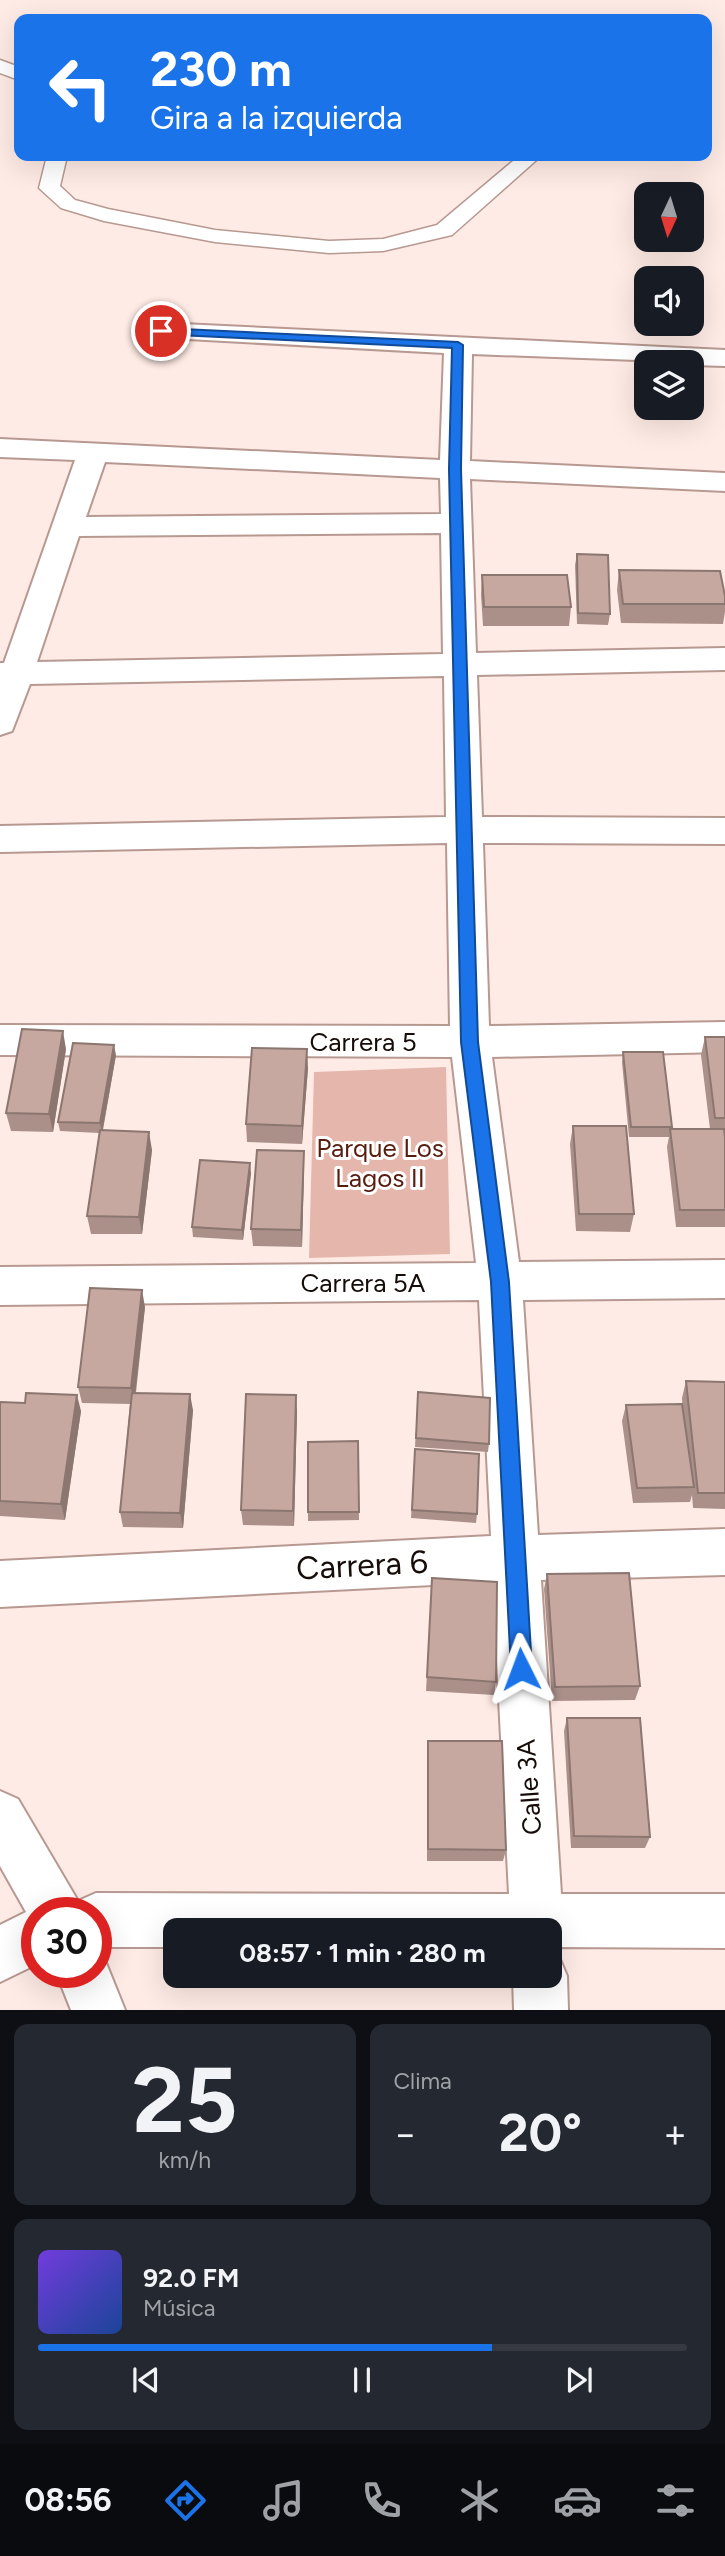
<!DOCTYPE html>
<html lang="es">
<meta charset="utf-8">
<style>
:root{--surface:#171b24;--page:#242831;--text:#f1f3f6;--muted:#9ea1a6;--line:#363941;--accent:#1a73e8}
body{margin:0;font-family:Figtree,sans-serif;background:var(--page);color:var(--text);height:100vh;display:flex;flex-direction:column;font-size:26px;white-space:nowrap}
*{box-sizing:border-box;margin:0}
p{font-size:23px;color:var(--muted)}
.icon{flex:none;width:38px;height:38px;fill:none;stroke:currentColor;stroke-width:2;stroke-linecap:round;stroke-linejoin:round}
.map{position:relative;height:2010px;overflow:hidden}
.drawer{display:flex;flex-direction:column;gap:14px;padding:14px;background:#0d0f14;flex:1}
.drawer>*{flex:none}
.top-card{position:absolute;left:14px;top:14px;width:698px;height:147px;border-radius:14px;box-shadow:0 7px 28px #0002;background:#1a73e8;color:#fff;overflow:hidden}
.needle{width:46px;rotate:184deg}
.tools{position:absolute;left:634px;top:182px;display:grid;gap:14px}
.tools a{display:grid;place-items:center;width:70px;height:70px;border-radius:14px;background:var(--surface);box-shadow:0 7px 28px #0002;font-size:35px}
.speed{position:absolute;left:21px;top:1897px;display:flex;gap:14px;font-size:35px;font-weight:700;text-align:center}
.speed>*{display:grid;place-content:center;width:91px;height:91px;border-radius:50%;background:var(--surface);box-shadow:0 7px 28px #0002;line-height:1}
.speed .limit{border:10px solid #d22;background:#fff;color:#111}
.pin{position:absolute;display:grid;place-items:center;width:60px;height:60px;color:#fff;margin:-30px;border:4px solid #fff;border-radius:50%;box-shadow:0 2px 7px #0007}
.me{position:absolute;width:77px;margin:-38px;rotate:357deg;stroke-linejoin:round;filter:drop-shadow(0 0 5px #0008)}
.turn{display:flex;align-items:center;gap:24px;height:147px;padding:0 21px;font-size:32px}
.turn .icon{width:91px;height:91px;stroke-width:2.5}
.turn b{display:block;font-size:49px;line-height:60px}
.big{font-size:52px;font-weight:700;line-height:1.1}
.drawer .widget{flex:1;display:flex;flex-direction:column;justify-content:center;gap:10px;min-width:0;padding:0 24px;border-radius:14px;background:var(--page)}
.drawer .dial{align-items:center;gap:0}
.dial b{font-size:91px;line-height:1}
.song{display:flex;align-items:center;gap:21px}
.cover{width:84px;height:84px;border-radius:10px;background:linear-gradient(135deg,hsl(260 70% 55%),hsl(220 70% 35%))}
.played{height:7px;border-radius:4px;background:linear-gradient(90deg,var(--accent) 70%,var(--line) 70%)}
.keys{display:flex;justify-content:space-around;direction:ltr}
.heat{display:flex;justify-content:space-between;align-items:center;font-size:38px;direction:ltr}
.drawer .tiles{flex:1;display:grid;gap:14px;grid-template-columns:1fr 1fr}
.widget:last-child{grid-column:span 2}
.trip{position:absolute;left:163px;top:1918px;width:399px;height:70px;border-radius:14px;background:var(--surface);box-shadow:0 7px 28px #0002;font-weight:700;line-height:70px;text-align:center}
.menu{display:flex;height:112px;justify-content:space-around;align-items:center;background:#090b0e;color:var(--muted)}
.menu .icon{width:49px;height:49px}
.menu .selected{color:var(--accent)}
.menu b{font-size:32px;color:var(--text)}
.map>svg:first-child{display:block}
.green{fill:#e5b7ac}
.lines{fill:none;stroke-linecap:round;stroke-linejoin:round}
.service-casing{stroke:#b79991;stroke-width:3}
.minor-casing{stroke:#b79991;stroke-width:4}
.service{fill:#fff;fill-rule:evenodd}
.minor{fill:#fff;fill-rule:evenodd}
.wall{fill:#ab908a}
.shaded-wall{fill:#8b7670}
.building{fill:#c7a8a0;stroke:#8b7670;stroke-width:2}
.route{fill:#1a73e8;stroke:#114b97;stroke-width:2}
.labels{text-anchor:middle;stroke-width:6;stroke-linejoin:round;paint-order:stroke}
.street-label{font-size:26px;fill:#160c09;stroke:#fff}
.park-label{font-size:26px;fill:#571d0f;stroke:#fff}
.near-street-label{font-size:32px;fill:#160c09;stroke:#fff}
</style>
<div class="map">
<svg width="725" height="2010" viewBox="0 0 725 2010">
<rect width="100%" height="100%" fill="#ffebe5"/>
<path class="green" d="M446,1067L450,1254L309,1258L314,1072Z"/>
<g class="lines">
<g class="service-casing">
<g id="service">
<path d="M0,60L19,67V80L0,73Z"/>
<path d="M47,156H67L60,186L75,200L108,209L215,230L329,241L383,239L437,225L519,156H541L452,235L383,251L329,253L215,242L104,221L61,208L39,188Z"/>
</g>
</g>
<g class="minor-casing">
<g id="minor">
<path d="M161,323L725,350V366L691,365V362L472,354L470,461L725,473V491L470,479L476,653L725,648V670L477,675L482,817L725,818V844L483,843L489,1026L725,1022V1052L492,1057L519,1262L725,1260V1298L523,1300L538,1535L725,1529V1575L541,1580L561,1894H725V1948L557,1947L550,1952V1930H175V1947H96V1913H37V1964L0,1982V1925L26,1912L0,1866V1791L18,1799L78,1901L96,1893L509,1894L493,1582L0,1607V1561L491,1536L479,1300L0,1305V1267L476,1263L452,1057L0,1055V1025L450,1026L447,843L0,852V826L446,817L444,676L30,684L12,731L0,735V663H4L75,460L0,457V439L440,460L444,353L151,337L147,331L151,325ZM105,462L440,478L441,514L86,517ZM441,533L443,654L37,662L79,536Z"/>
<path d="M96,1950L102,1953L125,2010H71L56,1972H96Z"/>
<path d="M550,1953L559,1957L567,1976L568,2010H514L513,1976H550Z"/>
</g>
</g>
<use href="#service" class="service"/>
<use href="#minor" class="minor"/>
</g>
<g class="wall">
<path d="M577,554L610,614L608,625L577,624L575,565Z"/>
<path d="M619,570L725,596V612L723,624L621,623L617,590Z"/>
<path d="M482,575L571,607L569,626H483L481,595Z"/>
<path d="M705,1037H725V1227H676L667,1147L669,1137H629L622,1062L623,1052L672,1127V1129H710L701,1055Z"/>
<path d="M66,1049L53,1132L11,1131L6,1113Z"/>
<path d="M116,1055L103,1130L152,1150L142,1234H91L87,1216L99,1133L60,1131L58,1122Z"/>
<path d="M308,1068L302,1144L247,1142L246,1124Z"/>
<path d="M573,1126L634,1214L630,1232L576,1231L570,1144Z"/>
<path d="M304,1151V1169L302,1247L253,1246L251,1229Z"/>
<path d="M251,1173L243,1240L193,1237L192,1227Z"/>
<path d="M145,1307L136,1393L193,1410L183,1528L123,1527L120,1512L130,1404L82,1403L78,1387Z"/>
<path d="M686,1381L725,1382V1509L693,1508L692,1495L690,1502L633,1503L622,1421L626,1405L683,1415L682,1398Z"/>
<path d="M418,1392L489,1444L488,1452L415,1447Z"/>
<path d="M0,1402L81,1411L65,1520L0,1516Z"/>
<path d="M297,1411L294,1526L243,1525L241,1510Z"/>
<path d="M358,1441L359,1520L308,1521V1512Z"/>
<path d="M415,1449L477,1514L476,1523L411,1518Z"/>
<path d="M547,1574L640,1686L635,1700L552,1701L544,1589Z"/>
<path d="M432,1578L496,1682L494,1695L426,1691Z"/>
<path d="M567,1718L650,1837L645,1848H571L564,1731Z"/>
<path d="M428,1741L506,1850L503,1861H427V1753Z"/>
</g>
<g class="shaded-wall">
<path d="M63,1031L66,1049L53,1132L49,1114Z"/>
<path d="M114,1045L116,1055L102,1133L100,1123Z"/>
<path d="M307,1049L308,1068L302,1144V1126Z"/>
<path d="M149,1132L152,1150L142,1234L139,1217Z"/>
<path d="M304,1151V1169L302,1247L301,1230Z"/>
<path d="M250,1163L251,1173L243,1240L242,1230Z"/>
<path d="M142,1290L145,1307L134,1404L131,1388Z"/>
<path d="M190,1394L193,1410L183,1528L180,1513Z"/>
<path d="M77,1395L81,1411L65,1520L61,1504Z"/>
<path d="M296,1395L297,1411L294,1526L293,1511Z"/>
</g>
<g class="building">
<path d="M577,554L608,555L610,614L578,613Z"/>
<path d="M619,570L720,571L725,596V604H623Z"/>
<path d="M482,575H567L571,607H484Z"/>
<path d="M22,1029L63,1031L49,1114L6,1113Z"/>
<path d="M705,1037H725V1118H715Z"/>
<path d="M73,1043L114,1045L100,1123L58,1122Z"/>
<path d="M252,1048L307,1049L302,1126L246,1124Z"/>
<path d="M623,1052H663L672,1127H631Z"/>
<path d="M573,1126H626L634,1214H579Z"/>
<path d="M670,1129H724L725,1138V1210H680Z"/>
<path d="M100,1130L149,1132L139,1217L87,1216Z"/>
<path d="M257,1150L304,1151L301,1230L251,1229Z"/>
<path d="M200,1160L250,1163L242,1230L192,1227Z"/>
<path d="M90,1288L142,1290L131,1388L78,1387Z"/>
<path d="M686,1381L725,1382V1493H698Z"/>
<path d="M418,1392L490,1398L489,1444L416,1438Z"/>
<path d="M26,1393L77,1395L61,1504L0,1501V1402L25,1403Z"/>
<path d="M132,1393L190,1394L180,1513L120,1512Z"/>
<path d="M246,1394L296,1395L293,1511L241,1510Z"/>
<path d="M682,1404L694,1487L637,1488L626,1405Z"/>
<path d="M358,1441L359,1512H308V1442Z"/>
<path d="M415,1449L479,1454L477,1514L412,1510Z"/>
<path d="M629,1573L640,1686L555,1687L547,1574Z"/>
<path d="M432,1578L497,1582L496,1682L427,1677Z"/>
<path d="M567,1718H640L650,1837L574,1836Z"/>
<path d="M428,1741H502L506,1850L428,1849Z"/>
</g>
<path class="route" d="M161,328L458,342L463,345L461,469L478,1042L509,1282L532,1669L529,1676L521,1679L514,1676L511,1669L491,1282L461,1042L449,469L452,348L157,334V329Z"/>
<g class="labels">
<g class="street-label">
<text x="363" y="1051">Carrera 5</text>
<text x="363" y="1292">Carrera 5A</text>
<text transform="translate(529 1787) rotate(-94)" y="9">Calle 3A</text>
</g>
<g class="park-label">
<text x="380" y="1157">Parque Los<tspan x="380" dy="30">Lagos II</tspan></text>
</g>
<g class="near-street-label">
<text transform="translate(362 1565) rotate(-3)" y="11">Carrera 6</text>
</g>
</g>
</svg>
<div class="tools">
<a><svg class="needle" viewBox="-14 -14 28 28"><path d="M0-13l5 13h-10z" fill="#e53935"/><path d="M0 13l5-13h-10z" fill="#9ea1a6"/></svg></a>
<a><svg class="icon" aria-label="sound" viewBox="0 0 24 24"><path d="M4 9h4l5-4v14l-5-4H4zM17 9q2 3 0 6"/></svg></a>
<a><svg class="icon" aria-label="layers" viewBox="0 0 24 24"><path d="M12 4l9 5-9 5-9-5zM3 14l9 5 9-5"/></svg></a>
</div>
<div class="speed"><div class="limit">30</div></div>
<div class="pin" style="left:161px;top:331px;background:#d93025"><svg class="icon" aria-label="arrive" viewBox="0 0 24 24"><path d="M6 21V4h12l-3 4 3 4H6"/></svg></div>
<svg class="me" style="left:521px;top:1669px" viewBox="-20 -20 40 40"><path d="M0-17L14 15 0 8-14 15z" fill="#1a73e8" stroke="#fff" stroke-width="4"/></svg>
<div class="trip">08:57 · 1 min · 280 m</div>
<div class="top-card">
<div class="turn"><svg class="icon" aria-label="left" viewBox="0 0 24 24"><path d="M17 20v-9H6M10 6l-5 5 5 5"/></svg><div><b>230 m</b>Gira a la izquierda</div></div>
</div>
</div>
<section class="drawer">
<div class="tiles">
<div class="widget dial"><b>25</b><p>km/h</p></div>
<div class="widget"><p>Clima</p>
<div class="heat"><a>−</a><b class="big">20°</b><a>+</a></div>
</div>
<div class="widget">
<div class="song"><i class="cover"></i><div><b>92.0 FM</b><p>Música</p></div></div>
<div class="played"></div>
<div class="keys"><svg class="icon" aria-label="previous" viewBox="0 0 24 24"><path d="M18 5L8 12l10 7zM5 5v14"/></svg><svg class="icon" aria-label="pause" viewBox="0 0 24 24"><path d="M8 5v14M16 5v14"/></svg><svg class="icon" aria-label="next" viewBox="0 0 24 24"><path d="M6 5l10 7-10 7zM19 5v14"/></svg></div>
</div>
</div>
</section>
<nav class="menu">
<b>08:56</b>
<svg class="icon selected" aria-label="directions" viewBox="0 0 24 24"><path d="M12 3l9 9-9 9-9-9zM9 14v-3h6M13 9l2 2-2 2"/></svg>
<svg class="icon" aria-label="music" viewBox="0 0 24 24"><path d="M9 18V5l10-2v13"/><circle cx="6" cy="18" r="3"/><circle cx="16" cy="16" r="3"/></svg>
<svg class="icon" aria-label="phone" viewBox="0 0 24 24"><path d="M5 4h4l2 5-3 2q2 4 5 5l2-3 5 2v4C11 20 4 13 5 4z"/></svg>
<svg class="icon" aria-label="climate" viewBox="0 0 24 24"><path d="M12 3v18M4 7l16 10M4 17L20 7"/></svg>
<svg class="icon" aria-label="car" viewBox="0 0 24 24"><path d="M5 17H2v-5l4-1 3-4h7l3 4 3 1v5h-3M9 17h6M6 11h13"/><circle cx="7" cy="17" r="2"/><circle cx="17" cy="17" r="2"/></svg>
<svg class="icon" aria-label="filters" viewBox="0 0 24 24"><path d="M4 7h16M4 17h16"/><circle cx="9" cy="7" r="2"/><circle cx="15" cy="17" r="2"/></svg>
</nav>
